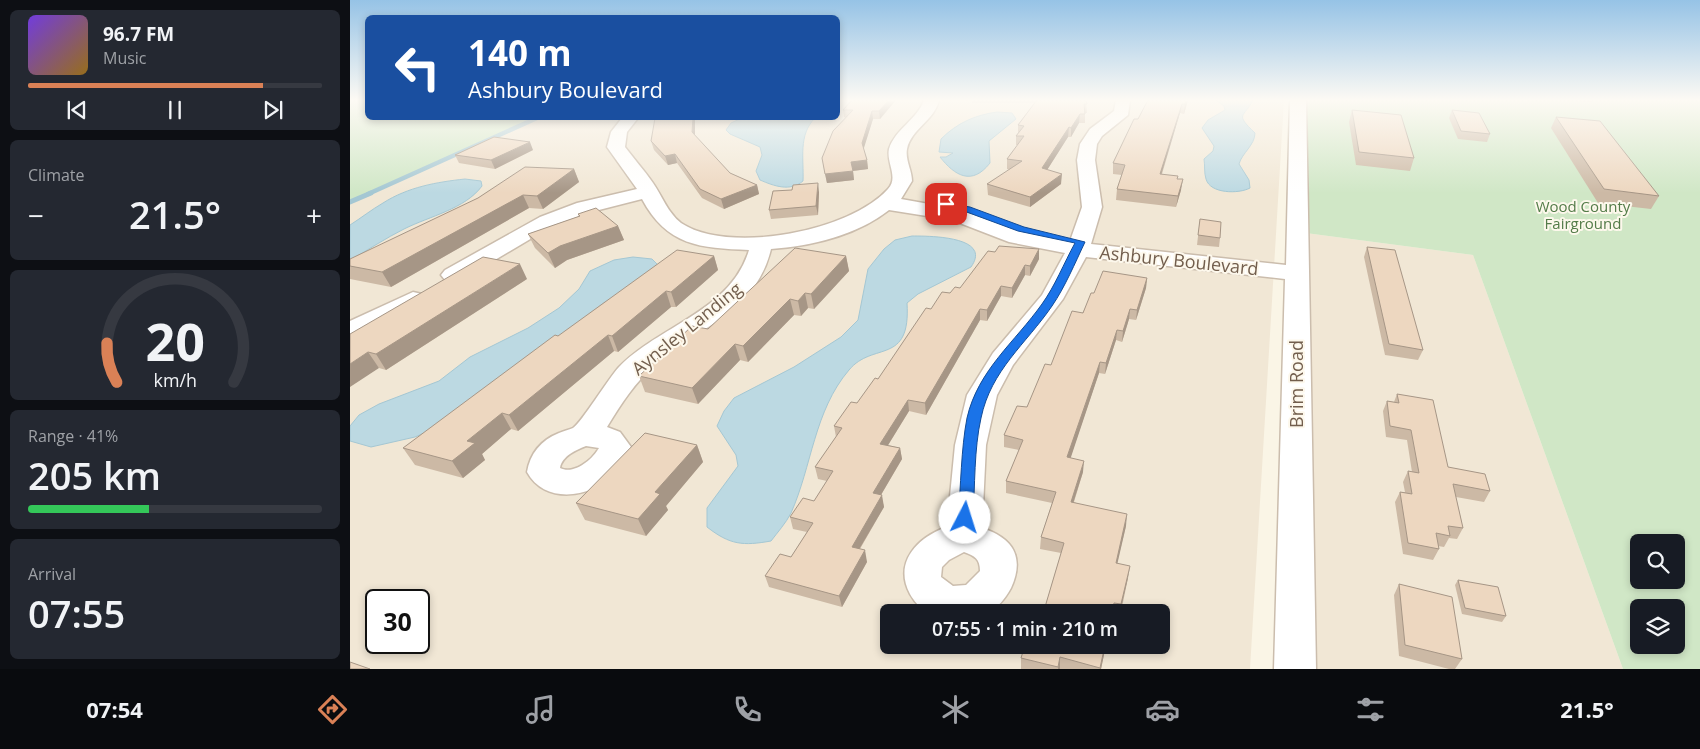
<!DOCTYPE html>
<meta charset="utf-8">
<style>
:root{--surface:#171b24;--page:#242831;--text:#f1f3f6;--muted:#9ea1a6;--line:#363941;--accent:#da8156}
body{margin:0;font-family:"Open Sans",sans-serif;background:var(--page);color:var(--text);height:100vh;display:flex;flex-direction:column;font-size:19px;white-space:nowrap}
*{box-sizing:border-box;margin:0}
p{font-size:16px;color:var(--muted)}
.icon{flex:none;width:28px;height:28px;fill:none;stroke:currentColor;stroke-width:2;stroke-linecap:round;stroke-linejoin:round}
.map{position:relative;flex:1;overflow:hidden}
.sheet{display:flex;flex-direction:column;gap:10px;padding:10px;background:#0d0f14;width:350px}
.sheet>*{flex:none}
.guide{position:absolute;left:15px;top:15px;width:475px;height:105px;border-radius:8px;box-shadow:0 2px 8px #0003;background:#1a4fa0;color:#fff;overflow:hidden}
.buttons{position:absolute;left:1280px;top:534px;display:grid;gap:10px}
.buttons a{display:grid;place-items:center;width:55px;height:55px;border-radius:8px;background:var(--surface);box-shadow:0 2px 8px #0003;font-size:25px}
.speed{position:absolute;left:15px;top:589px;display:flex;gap:10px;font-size:25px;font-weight:700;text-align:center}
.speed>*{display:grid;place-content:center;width:65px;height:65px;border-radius:50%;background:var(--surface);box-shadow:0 2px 8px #0003;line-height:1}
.speed .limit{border:2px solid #111;border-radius:8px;background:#fff;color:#111}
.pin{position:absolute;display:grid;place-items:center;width:42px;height:42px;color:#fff;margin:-21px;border-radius:10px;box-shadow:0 2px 8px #0006}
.me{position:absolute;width:55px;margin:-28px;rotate:5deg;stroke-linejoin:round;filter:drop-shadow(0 0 4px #0008)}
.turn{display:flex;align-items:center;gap:18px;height:105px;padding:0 20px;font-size:22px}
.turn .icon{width:65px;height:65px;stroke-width:2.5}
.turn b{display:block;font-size:35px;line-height:42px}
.big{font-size:38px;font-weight:600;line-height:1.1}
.sheet .tile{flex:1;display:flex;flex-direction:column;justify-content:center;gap:8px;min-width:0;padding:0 18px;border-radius:8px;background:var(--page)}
.sheet .dial{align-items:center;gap:0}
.dial svg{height:130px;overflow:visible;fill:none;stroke:var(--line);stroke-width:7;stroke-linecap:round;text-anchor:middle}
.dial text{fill:var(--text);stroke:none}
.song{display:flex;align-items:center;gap:15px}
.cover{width:60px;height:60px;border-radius:8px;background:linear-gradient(135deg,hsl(260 70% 55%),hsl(40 70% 35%))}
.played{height:5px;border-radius:2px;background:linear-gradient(90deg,var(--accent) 80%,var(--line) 80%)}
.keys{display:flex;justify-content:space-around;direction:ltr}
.heat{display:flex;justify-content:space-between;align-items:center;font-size:28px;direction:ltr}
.charge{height:8px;border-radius:4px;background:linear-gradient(90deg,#34c759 41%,var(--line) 0)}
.trip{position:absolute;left:530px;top:604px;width:290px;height:50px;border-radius:8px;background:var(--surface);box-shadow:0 2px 8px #0003;font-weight:600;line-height:50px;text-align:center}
.tabs{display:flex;height:80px;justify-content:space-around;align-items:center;background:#090b0e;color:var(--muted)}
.tabs .icon{width:35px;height:35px}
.tabs .selected{color:var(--accent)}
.tabs b{font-size:22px;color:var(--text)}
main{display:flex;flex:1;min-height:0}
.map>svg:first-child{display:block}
.residential{fill:#f1e7d5;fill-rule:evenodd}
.green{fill:#d0e7c6;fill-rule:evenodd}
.water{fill:#bcd9e2;stroke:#a4c7d3}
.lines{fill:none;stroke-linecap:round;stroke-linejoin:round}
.stream-far1{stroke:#a4c7d3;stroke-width:4.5}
.stream{stroke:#a4c7d3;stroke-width:5}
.minor-casing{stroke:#cbbdad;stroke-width:3}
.minor{fill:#fff;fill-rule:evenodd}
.wall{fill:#ccb9a5}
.shaded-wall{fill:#a69686}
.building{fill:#edd7c0;stroke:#a69686}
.route{fill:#1a73e8;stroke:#114b97}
.labels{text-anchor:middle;stroke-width:4;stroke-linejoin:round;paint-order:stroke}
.far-park-label{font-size:15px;fill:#547c49;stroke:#fdf8ec}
.street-label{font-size:18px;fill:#725e4d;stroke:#fdf8ec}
</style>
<main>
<section class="sheet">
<div class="tile">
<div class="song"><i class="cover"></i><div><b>96.7 FM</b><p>Music</p></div></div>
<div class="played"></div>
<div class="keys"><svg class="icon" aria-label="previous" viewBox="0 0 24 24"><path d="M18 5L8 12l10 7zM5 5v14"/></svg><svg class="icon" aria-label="pause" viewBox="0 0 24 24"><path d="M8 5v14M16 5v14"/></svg><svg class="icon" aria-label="next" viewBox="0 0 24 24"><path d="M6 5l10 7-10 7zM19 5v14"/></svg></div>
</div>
<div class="tile"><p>Climate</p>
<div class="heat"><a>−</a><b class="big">21.5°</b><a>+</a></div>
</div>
<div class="tile dial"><svg viewBox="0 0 100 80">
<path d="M14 69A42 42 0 1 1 86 69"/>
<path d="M14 69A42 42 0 0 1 8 45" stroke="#da8156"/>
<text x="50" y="56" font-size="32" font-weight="700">20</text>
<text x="50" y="72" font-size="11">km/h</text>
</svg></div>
<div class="tile"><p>Range · 41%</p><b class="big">205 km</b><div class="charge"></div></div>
<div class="tile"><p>Arrival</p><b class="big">07:55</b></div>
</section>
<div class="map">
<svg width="1350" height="669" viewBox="0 0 1350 669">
<rect width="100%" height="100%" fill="#faf5e6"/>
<g class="residential">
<path d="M488,100H934L900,669H0V202L184,118H488ZM26,600H69V642H26ZM539,612H811V645H539Z"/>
<path d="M948,232L1123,255L1273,669H945Z"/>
</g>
<g class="green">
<path d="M0,100H17L18,118H184L0,202Z"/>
<path d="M948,100H1350V669H1273L1123,255L948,232ZM1289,542H1326V580H1289ZM1289,608H1326V645H1289Z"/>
</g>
<g class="water">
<path d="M866,100H903C894,118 884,113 905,133C905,145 892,153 889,164L899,180L900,188C889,194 860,194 856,179C854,173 855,165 854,159L863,151L864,146L852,128L858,120L875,110L874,106Z"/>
<path d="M647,112L662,113L666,119L639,141L640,163C622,186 605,176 590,157H596L603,153L589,152L591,139C607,123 625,115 647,112Z"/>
<path d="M392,118H465C448,135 454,159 453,181C440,192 424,186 410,180L406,171L412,155L410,147L380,134L376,130L381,123Z"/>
<path d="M115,179L131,181L132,186C115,209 80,216 54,229C36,238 18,250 0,260V225C11,218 21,210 33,203C58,187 87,182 115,179Z"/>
<path d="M562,236C579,236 643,236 621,267L568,294L557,303C561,366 523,341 499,370C464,411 462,466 441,513C436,523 427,533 421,541C393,546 380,545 357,527V508L388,466L386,455L367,426L374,411L384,398L444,367L491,337L508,320L518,269L534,249L545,240Z"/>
<path d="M283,257L302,259L309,266L274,292L255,302L95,424L65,437L21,447L0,441V426L9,415L29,404L89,381L120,357L178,328L209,308L229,289L240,271L264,260Z"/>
</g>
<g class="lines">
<path class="stream-far1" d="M18,194L187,118"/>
<path class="stream" d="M0,202L21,193"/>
<g class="minor-casing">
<g id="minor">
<path d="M574,100H589C585,120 561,129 557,149C555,160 562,170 562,181L551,199L607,209L672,232L720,241L732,207L727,160L730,144L740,129L764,111L766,100H780L778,115L752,136L747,144L745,160L752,207L741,244L936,265L940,100H956L966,669H924L935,279L736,257L713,299L663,365L647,395L636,445L632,528C663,538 675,557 661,588C655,599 648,608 637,612C624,612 589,616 579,612C570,609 564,601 560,594C543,562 568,537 597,527L605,445L617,395L643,353L692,295L715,253L659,242L602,220L539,210C507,235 462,246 421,249C406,312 350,326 306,364C285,382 271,404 257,427L270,432L281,447C277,457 273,467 265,474C241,498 195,505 177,472C180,454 191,440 209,433C213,431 219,430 223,428C232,422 258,379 269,367C310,325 381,311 399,250C350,248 317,246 292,199L241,212L204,225L111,280L103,282L95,280L91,275L95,270L190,217L227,203L287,189L257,147L261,132L272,118H288L277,132L275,147C284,159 294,170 303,183C312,196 318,213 331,223C379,255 501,231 538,189C549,177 536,163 539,149C545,129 568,119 574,100ZM236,446L249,448C242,460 224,475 210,468C212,456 226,450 236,446ZM614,552C625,556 630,559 630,571L616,585L603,586L591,577L592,567L599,560Z"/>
<path d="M63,292L72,294L75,299L72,304L9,337L0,339V321Z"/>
</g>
</g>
<use href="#minor" class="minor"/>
</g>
<g class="wall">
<path d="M546,100L530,119H523L513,149L517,160L518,169L503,171L504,180L477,183L472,158L496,118L494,117L493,110Z"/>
<path d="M622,100H736L737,113H735V123H729L721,137H718L697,170L711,184L680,207L638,195L637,184L660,170L657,169V159L668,145H666V136L668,133V125L684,103H622Z"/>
<path d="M838,100L834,114L830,113L812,174L827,179L831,190L826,207L766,200L767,189L772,175L763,174V163L788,119Z"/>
<path d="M1209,100H1243L1242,102Z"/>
<path d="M1002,110L1064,158L1060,171L1006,165L999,122Z"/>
<path d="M1102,110L1140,134L1137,142L1108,139L1099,118Z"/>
<path d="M1206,117L1309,196L1301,209L1248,203L1201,128Z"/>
<path d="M345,118V135L380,173L407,185L409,194L374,209L352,198L327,163L318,165L304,150L301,141Z"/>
<path d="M183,150L145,169L109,163L105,155Z"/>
<path d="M224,169L229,182L193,209L179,208L41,287L0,279V259Z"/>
<path d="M442,190L469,192L468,215L421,219L419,210Z"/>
<path d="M228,214L268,226L274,240L217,260L205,268L185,248L178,234L229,217Z"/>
<path d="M850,219L870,238L869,247L847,245Z"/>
<path d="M1017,247L1073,350L1068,360L1035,355L1014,257Z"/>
<path d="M689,249V259L680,276L675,275L662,298L651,296L637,321L630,320L576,415L559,411L538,445L550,448L552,459L531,495L534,507L510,549L517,562L492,607L419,587L415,576L441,557L457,532L443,529L440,517L464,501L477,481L468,479L465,467L486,437L484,426L507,403L528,379L581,309L600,293L610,288L645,252Z"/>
<path d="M364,256L368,270L326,307H321L268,352L264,351L168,431L161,429L132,454L135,460L113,478L65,465L53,448L208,336Z"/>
<path d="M496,256L499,271L464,309L458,308L451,316L444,315L398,362L390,360L348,404L295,392L289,376L358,329Z"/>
<path d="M797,278L796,288L786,320L779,319L772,342L766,340L755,374L749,373L720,458L733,472L724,502L776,526L767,563L778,578L771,612H685L695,607L711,553L690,549L691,537L702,503L656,493V481L669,450L654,447V435L677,407L744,293Z"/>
<path d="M177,279L36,370L29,368L0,334Z"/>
<path d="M1047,394L1098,467L1140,491L1134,502L1106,497L1113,528L1107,539L1099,538L1094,547L1088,546L1089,549L1083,560L1053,554L1045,502L1050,492H1055L1053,482L1058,471L1062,472L1057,440L1036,437L1033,411L1037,401L1044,402Z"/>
<path d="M347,445L353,462L316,506L318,510L296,536L235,520L226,503Z"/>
<path d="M1108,580L1156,616L1152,622L1112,614L1105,585Z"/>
<path d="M1049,584L1112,659L1105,669H1099L1049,656L1044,595Z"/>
<path d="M756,645L751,669H671V658Z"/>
</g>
<g class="shaded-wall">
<path d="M539,100H546L530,119L529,111Z"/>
<path d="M836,100H838L834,114L835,104Z"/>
<path d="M832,104L830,113L808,185L810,174Z"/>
<path d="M522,111L523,119L513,151L512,143Z"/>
<path d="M730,114L729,123L721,137V128Z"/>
<path d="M343,118H345V141L342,132Z"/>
<path d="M719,127L718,137L692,178V168Z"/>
<path d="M180,142L183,150L145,169L141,160Z"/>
<path d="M325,154L327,163L318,165L315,156Z"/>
<path d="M517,160L518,169L502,171L501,162Z"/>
<path d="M224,169L229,182L193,209L187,196Z"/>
<path d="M503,171L504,180L477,183L475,174Z"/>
<path d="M712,174L711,184L680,207V197Z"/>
<path d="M833,179L831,190L826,207L828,196Z"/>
<path d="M468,183L469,192L468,215L466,206Z"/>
<path d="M407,185L409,194L374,209L371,199Z"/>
<path d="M173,195L179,208L41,287L32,272Z"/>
<path d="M268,226L274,240L217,260L205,268L198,253L210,246Z"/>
<path d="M689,249V259L680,276V266Z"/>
<path d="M364,256L368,270L326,307L321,292Z"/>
<path d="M496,256L499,271L464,309L461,294Z"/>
<path d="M170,264L177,279L36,370L26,354Z"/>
<path d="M675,265V275L662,298V288Z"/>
<path d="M797,278L796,288L786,320L787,310Z"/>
<path d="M651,286V296L637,321V310Z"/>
<path d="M316,291L321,307L268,352L262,336Z"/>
<path d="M455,293L458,308L451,316L448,301Z"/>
<path d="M440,299L444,315L398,362L393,346Z"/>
<path d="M630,309V320L576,415L575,403Z"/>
<path d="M780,309L779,319L772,342L773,331Z"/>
<path d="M767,330L766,340L755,374L756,363Z"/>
<path d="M258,335L264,351L168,431L159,415Z"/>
<path d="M385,344L390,360L348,404L342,388Z"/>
<path d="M18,352L29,368L0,387V364Z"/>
<path d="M750,362L749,373L717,469V457Z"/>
<path d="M558,400L559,411L532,455L530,444Z"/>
<path d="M152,413L161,429L132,454L135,460L113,478L102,461L117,441Z"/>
<path d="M347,445L353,462L316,506L318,510L296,536L288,519L305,492Z"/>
<path d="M550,448L552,459L525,505L523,493Z"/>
<path d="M734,461L733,472L720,513L721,502Z"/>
<path d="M532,495L534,507L504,558L502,547Z"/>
<path d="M777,514L776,526L765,574L766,563Z"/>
<path d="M515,550L517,562L492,607L489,596Z"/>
<path d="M780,566L778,578L770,612L771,604Z"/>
<path d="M755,645H756L751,669H750Z"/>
<path d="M710,657V669H708V667Z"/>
</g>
<g class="building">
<path d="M502,100H539L529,111H522L512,143L517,160L501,162L503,171L475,174L472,158L483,131L503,110H493Z"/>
<path d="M687,100H736L737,104H734L735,114H730L721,128L719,127L692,168L712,174L680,197L637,184L672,161L657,159L674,136H666L674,126L668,125Z"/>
<path d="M798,100H836L835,104H832L810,174L828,176L827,179H833L828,196L767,189L775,165L763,163L784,119H788Z"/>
<path d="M1002,110L1051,115L1064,158L1009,152Z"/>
<path d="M1102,110L1129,113L1140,134L1111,131Z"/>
<path d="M1206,117L1250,121L1309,196L1254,189Z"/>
<path d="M305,118H343L342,132L380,173L407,185L371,199L350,189L325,154L315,156L301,141Z"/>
<path d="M144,137L180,142L141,160L105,155Z"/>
<path d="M175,167L224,169L187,196L173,195L32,272L0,266V259L128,198Z"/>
<path d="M468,183L466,206L419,210L423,191L442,190L443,185Z"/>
<path d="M246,208L268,226L210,246L198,253L178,234L230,216L228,214Z"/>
<path d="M850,219L871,222L870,238L848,235Z"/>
<path d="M649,246L689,249L680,266L675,265L662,288L651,286L637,310L630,309L575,403L558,400L530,444L550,448L523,493L532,495L502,547L515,550L489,596L415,576L430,554L441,557L463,523L440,517L453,498L464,501L483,471L465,467L492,428L484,426L501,402L507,403L525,378L528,379L576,308L581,309L592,292L600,293L605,287L610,288L638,251L645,252Z"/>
<path d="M1017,247L1045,250L1073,350L1039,344Z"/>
<path d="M445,248L496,256L461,294L455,293L448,301L440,299L393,346L385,344L342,388L289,376L342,326L358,329Z"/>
<path d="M327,250L364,256L321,292L316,291L262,336L258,335L159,415L152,413L117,441L125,443L102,461L53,448L205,335L208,336Z"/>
<path d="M133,257L170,264L26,354L18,352L0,364V334Z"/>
<path d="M753,271L797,278L787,310L780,309L773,331L767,330L756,363L750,362L717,457L734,461L721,502L777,514L766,563L780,566L771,604L764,603L762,612H685L688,606L695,607L714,543L691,537L706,492L656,481L673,440L654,435L667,406L677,407L695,364L701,365L722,311L733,313L741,293H744Z"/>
<path d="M1047,394L1083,400L1098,467L1135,474L1140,491L1103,484L1113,528L1098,526L1100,536L1086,533L1089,549L1058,543L1050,492L1062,494L1058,471L1069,473L1061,430L1040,426L1037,401L1049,403Z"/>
<path d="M295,433L347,445L305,492L310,494L288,519L226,503Z"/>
<path d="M1108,580L1148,587L1156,616L1115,608Z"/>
<path d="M1049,584L1102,597L1112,659L1055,645Z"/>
<path d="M675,645H755L750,668L710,657L708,667L671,658Z"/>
<path d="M0,662L20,669H0Z"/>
</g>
<linearGradient id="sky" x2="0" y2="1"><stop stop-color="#96c3e6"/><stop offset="0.52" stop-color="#fdfaf4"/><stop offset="1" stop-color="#fdfaf4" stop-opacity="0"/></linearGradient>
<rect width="1350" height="193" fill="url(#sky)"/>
<path class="route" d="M592,202L620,207L674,227L735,242C725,263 715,287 702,306C676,344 641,370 631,418C624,449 625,486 623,518L621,522L615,524L610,522L608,518C611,486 611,449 617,418C628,370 665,342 692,304C705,286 714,263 725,243L668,231L614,211L592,206Z"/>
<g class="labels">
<g class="far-park-label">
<text x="1233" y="212">Wood County<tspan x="1233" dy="17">Fairground</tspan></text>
</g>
<g class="street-label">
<text transform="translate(829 261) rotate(6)" y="6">Ashbury Boulevard</text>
<text transform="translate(337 329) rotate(-39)" y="6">Aynsley Landing</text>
<text transform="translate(947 384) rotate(-90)" y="6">Brim Road</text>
</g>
</g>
</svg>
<div class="buttons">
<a><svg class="icon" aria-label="search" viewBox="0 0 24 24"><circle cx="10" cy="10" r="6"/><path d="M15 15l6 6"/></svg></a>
<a><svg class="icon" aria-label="layers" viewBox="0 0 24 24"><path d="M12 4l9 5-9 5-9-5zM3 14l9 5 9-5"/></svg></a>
</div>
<div class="speed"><div class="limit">30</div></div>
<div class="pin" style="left:596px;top:204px;background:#d93025"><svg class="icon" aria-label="arrive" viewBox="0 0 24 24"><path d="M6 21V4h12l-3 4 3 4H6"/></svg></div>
<svg class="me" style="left:615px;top:518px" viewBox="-20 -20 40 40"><circle r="19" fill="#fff"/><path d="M0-13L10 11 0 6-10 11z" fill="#1a73e8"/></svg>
<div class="trip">07:55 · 1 min · 210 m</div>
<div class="guide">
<div class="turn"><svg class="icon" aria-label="left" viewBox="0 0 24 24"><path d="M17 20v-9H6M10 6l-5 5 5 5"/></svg><div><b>140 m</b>Ashbury Boulevard</div></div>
</div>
</div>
</main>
<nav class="tabs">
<b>07:54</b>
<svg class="icon selected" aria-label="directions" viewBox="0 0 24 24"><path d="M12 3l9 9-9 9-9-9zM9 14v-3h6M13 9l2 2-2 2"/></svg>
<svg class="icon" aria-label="music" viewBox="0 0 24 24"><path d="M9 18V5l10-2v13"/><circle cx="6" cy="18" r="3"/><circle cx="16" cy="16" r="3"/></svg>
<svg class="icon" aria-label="phone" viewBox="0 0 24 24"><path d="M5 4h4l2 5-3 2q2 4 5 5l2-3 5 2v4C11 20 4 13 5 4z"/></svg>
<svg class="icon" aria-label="climate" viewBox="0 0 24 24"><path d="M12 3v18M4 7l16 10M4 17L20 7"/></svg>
<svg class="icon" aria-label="car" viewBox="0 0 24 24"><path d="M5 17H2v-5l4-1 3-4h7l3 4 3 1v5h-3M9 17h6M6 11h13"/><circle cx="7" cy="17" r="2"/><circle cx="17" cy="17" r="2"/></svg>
<svg class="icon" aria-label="filters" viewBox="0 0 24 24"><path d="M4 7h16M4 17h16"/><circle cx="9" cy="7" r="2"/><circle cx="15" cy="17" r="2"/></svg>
<b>21.5°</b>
</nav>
